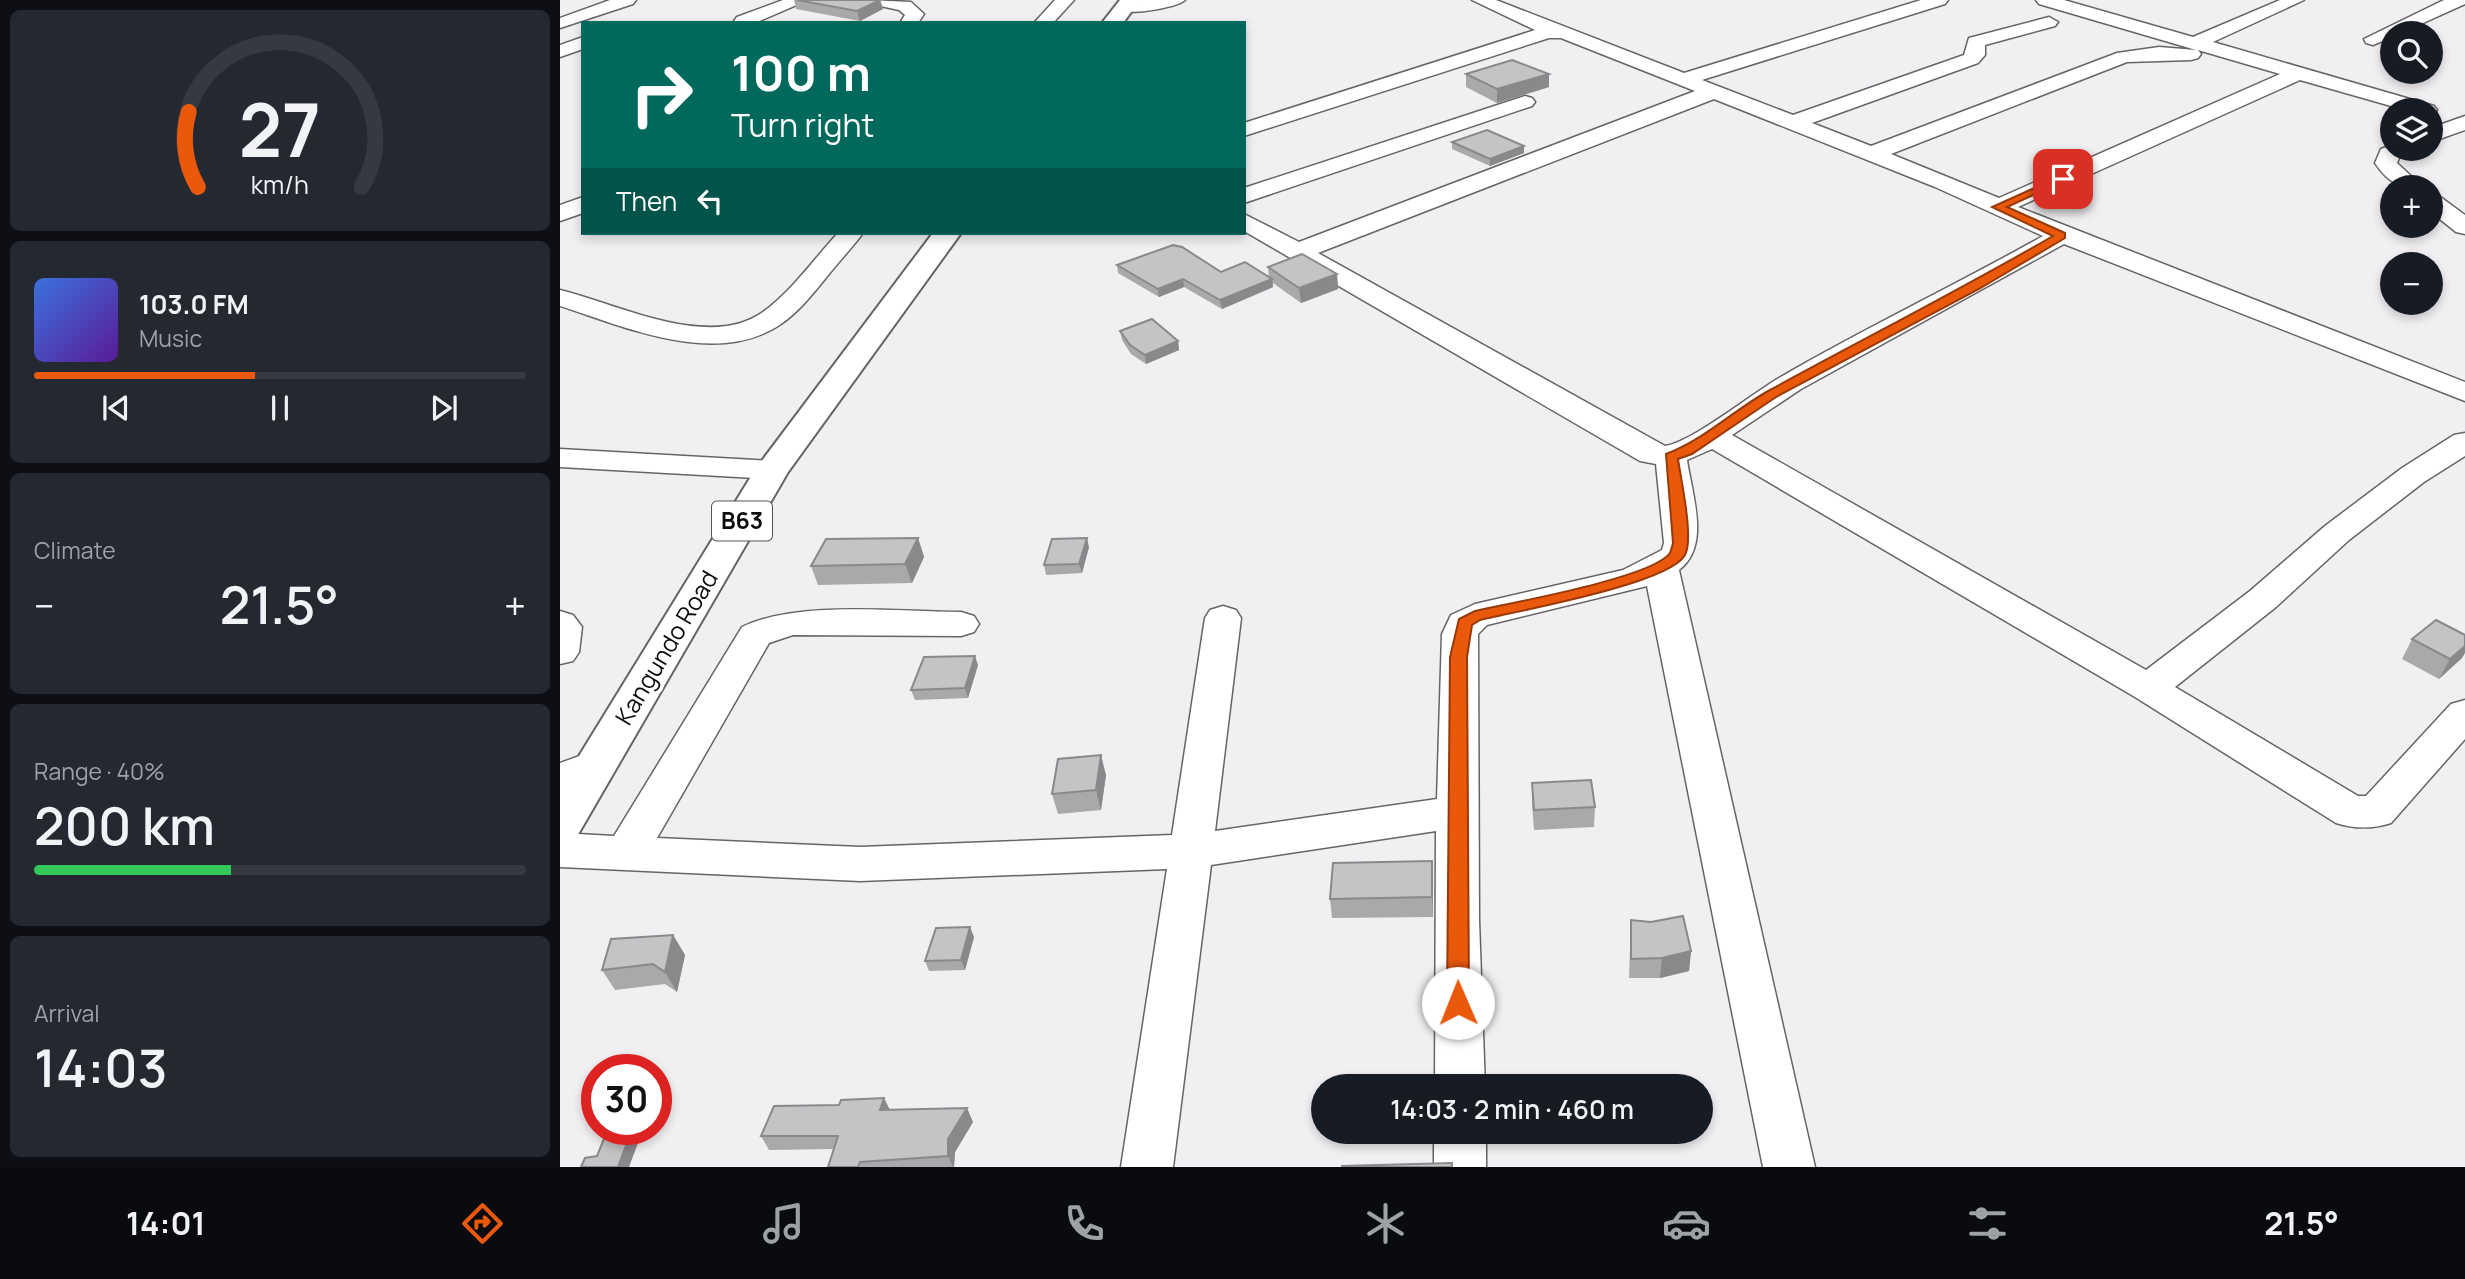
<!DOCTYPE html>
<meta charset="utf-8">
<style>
:root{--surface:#171b24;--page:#242831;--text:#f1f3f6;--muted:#9ea1a6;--line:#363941;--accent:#ea580c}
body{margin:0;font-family:Manrope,sans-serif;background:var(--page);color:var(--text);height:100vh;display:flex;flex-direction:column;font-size:26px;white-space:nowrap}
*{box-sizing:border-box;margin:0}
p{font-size:23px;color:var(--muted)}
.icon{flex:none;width:38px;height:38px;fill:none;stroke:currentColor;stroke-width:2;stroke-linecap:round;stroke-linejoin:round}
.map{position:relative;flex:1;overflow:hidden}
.drawer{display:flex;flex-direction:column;gap:10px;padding:10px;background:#0d0f14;width:560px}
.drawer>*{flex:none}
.hud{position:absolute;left:21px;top:21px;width:665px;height:214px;border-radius:0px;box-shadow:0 4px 10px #0003;background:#00695c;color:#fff;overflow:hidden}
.fabs{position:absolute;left:1820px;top:21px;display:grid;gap:14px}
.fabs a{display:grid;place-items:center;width:63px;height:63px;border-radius:50%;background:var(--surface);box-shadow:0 4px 10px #0003;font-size:35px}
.speed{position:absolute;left:21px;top:1054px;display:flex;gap:14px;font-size:35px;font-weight:700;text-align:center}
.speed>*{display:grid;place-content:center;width:91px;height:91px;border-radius:50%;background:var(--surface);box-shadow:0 4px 10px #0003;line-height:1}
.speed .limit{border:10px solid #d22;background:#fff;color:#111}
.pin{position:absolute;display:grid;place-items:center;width:60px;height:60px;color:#fff;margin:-30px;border-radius:14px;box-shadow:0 4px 10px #0006}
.me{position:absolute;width:77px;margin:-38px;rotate:359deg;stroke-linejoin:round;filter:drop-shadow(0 0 5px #0008)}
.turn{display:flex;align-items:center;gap:24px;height:147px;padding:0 35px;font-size:32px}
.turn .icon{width:91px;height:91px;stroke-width:2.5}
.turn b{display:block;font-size:49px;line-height:60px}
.then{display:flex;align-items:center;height:66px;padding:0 35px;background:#0003;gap:14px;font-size:26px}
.big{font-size:52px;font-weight:600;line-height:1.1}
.drawer .card{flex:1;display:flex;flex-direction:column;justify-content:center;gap:10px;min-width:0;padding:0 24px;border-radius:10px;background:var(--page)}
.drawer .dial{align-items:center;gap:0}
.dial svg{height:182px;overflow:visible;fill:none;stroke:var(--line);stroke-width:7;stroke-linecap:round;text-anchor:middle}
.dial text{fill:var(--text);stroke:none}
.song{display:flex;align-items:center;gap:21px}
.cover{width:84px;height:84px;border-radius:10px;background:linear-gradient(135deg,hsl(220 70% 55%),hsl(270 70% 35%))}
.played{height:7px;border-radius:4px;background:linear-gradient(90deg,var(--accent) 45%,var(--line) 45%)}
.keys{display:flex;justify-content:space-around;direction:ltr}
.heat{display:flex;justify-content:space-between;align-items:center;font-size:38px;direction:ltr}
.charge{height:10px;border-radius:5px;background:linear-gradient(90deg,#34c759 40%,var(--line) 0)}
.trip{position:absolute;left:751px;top:1074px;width:402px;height:70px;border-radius:35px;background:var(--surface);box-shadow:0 4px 10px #0003;font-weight:600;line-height:70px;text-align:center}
.tabs{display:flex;height:112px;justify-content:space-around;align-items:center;background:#090b0e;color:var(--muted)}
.tabs .icon{width:49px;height:49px}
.tabs .selected{color:var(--accent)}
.tabs b{font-size:32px;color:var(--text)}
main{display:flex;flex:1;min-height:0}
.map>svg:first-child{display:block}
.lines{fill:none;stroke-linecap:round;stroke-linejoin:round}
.minor-casing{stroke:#666467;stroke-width:3}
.highway-casing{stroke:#666467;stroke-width:4}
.minor{fill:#fff;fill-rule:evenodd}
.highway{fill:#fff;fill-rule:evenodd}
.wall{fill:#a9a8aa}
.shaded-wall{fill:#8a888b}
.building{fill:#c5c3c6;stroke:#8a888b;stroke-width:2}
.route{fill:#ea580c;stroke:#983908;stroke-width:2}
.labels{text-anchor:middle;stroke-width:7;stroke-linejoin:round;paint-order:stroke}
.shield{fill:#fff;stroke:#555456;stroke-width:2}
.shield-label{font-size:23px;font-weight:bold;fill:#0c0b0d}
.street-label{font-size:24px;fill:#0c0b0d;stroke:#fff}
</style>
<main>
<section class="drawer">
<div class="card dial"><svg viewBox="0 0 100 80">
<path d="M14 69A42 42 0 1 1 86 69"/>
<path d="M14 69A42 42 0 0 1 10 36" stroke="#ea580c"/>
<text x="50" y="56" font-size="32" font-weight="700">27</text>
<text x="50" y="72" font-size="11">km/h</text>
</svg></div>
<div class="card">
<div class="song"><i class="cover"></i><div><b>103.0 FM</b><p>Music</p></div></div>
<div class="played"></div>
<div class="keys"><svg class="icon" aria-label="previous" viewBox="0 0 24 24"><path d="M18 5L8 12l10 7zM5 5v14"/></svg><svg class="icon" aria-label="pause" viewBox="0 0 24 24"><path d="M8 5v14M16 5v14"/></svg><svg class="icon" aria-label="next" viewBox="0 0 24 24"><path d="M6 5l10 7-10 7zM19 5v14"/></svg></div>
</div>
<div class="card"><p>Climate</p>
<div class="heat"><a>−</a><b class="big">21.5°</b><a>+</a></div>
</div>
<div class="card"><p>Range · 40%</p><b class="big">200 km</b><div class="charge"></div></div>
<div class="card"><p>Arrival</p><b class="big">14:03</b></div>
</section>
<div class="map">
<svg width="1905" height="1167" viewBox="0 0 1905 1167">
<rect width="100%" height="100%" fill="#f1eff2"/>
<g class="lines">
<g class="minor-casing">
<g id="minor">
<path d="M50,0H76L73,4L0,28V18Z"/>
<path d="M223,0H248L195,23L174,21L177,17Z"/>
<path d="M308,0L351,2L364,14L358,23H340L345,15L339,10L311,4Z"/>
<path d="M495,0H514L493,23H474Z"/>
<path d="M581,0H625C617,8 563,17 555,8L558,4Z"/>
<path d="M912,0H936L1124,73L1361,0H1388L1385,4L1142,80L1233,115L1404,55L1409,38L1489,17L1498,22L1495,26L1425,45V55L1418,63L1252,123L1311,146L1557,53L1599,47L1636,50L1479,4L1476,0H1504L1633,37L1720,0H1744L1653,42L1874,106L1877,110L1874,114L1871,115V110H1845L1740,80L1458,207L1905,382V401L1504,244L1241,389L1172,435L1586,670L1690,591L1765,526L1842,468L1894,435L1905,433V456L1864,482L1789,540L1716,607L1615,687L1798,796H1806L1891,704L1905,700V739L1831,823C1812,829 1795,829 1776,823L1575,697L1152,449L1127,460C1132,495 1151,546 1119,570L1255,1167H1203L1087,586L927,625L918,634L919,920L925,1087H875L876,831L651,865L613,1167H561L607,869L300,881L0,867V833L54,836L182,627C238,600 337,612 401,612L414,616L419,624L414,632L401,636L233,635L209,643L97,838L300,847L612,835L645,618L650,610L663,606L676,610L681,618L655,831L877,799L882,634L891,615L915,604L1063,570L1102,550L1104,543L1096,464L1080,461L684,231V214L739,242L1135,91L1001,38H989L684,136V123L975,30ZM1638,50L1720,74L1439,198L1331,154L1567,62L1631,60L1638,58L1641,54ZM1154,99L1375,187L1483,236C1396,285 1305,328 1219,378C1190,395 1132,442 1105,446L758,253Z"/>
<path d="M1884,0H1905V4L1841,33H1832V37L1813,45L1806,43L1804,39Z"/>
<path d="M23,37V49L0,57V45Z"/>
<path d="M965,96L972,98L975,102L972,106L684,203V188Z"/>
<path d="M1905,116V130L1871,142V128Z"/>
<path d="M1832,145V149H1852L1839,158L1837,163L1863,187C1839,187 1829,184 1815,163L1821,149Z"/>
<path d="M1871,194L1879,196L1905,215V234L1896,232L1871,212Z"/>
<path d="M23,197V213L0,221V205Z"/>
<path d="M278,233H303C293,247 280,260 269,274C255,291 240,311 221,324C156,368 66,327 0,306V290C58,304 149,351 203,312C232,291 254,259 278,233Z"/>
<path d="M0,449L212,461L223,463L228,470L223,477L212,479L0,467Z"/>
<path d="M0,611L13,615L22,627L19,652L13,661L0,664Z"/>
<path d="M36,750L50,755L56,765L50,775L0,794V763Z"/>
<rect x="874" y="1132" width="52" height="35"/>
</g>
</g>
<g class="highway-casing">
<g id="highway">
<path d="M560,0H580L563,23H542Z"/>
<path d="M373,233H401L228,472L16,838L0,844V787L195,470Z"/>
</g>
</g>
<use href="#minor" class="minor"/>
<use href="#highway" class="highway"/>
</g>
<g class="wall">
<path d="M234,0H320L323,9L300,21L236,9Z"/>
<path d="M906,74H989V87L937,103L906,87Z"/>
<path d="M892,142L964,153L930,166L892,149Z"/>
<path d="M557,265L661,272L709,277L708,267L777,274L778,289L741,303L713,283V287L662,309L624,287L599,297L558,273Z"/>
<path d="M560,331L618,341L619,350L586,364L571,354L562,340Z"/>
<path d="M358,538L364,557L352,583L258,585L251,566Z"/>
<path d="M529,547L522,573L486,575L484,565Z"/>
<path d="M1852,639L1902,658L1879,679L1842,659Z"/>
<path d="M418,665L408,698L355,700L351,690Z"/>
<path d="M546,775L541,810L498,814L492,794Z"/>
<path d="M972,783L1035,807L1034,827L974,830L972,803Z"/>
<path d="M873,881V917L772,918L770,899Z"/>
<path d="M1071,920L1131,951L1129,971L1100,978H1069Z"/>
<path d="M113,935L125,955L117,992L105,984L55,990L42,970Z"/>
<path d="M414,937L405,970L369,971L365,961Z"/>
<path d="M324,1098L329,1110L413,1122L395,1152L394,1167H268L274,1149L209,1150L201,1136Z"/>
</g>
<g class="shaded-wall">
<path d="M320,0L323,9L300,21L297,11Z"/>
<path d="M989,74V87L937,103V89Z"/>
<path d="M964,146V153L930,166V159Z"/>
<path d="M777,274L778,289L741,303L739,288Z"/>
<path d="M623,279L624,287L599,297L598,289Z"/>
<path d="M712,279L713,287L662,309L660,300Z"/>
<path d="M618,341L619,350L586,364L585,355Z"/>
<path d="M358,538L364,557L352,583L345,564Z"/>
<path d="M527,538L529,547L522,573L519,564Z"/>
<path d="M1905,646V653L1902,658L1879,679L1890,659Z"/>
<path d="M415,656L418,665L408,698L405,688Z"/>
<path d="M541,755L546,775L541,810L536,790Z"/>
<path d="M872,861L873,881V917L872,897Z"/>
<path d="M410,927L414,937L405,970L401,960Z"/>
<path d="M113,935L125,955L117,992L105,972Z"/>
<path d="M1131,951L1129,971L1100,978L1102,958Z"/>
<path d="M324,1098L331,1112L320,1110Z"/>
<path d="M407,1108L413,1122L395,1152L394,1167H393L388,1156V1139Z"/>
<path d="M72,1129H76L81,1135L69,1167H58Z"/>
</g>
<g class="building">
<path d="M237,0H320L297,11Z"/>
<path d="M952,60L989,74L937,89L906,74Z"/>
<path d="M927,130L964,146L930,159L892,142Z"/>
<path d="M613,245L622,247L661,272L685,262L712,279L660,300L623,279L598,289L557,265Z"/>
<path d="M742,254L777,274L739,288L708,267Z"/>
<path d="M592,319L618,341L585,355L570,345L560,331Z"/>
<path d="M358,538L345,564L251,566L266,539Z"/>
<path d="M527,538L519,564L484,565L492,539Z"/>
<path d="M1876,620L1905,635V646L1890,659L1852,639Z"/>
<path d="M415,656L405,688L351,690L364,657Z"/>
<path d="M541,755L536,790L492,794L498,759Z"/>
<path d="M1031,780L1035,807L974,810L972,783Z"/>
<path d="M872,861V897L770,899L773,863Z"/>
<path d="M1123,916L1131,951L1102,958L1071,959V920L1091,922Z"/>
<path d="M410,927L401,960L365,961L376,928Z"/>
<path d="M113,935L105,972L93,964L42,970L51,939Z"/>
<path d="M324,1098L320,1110L407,1108L388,1139V1156L300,1162L298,1167H268L278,1136H201L214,1106L279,1105L281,1100Z"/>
<path d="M48,1129H72L58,1167H21L25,1158L37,1156Z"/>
<path d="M892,1163V1167H782V1166Z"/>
</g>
<path class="route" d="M1499,177L1508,179L1447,207L1505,233V238L1419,289L1216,397L1132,454L1118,459C1121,480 1134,538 1125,555C1109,584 957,611 920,620L912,625L907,657L909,1003L906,1010L898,1012L890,1010L887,1003L890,657L899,619L915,611C950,603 1092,578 1110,553C1110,553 1113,544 1113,543L1106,454C1144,440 1175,409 1210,390C1305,338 1400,290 1493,236L1432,207Z"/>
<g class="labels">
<rect class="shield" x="152" y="501.5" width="60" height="39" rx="5"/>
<g class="shield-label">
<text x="182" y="529">B63</text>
</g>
<g class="street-label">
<text transform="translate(107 648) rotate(-59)" y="8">Kangundo Road</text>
</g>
</g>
</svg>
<div class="fabs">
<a><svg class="icon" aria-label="search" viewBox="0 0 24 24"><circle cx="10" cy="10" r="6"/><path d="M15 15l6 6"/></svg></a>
<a><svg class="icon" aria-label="layers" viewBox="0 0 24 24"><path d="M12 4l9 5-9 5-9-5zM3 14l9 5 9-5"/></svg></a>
<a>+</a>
<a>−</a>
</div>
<div class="speed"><div class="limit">30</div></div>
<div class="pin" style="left:1503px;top:179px;background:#d93025"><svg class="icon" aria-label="arrive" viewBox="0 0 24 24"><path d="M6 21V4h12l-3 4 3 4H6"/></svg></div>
<svg class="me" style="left:898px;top:1003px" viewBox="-20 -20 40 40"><circle r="19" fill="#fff"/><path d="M0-13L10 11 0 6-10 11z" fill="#ea580c"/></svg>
<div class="trip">14:03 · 2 min · 460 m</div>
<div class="hud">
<div class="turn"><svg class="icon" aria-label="right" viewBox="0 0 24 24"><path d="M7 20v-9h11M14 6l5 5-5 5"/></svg><div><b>100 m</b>Turn right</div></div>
<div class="then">Then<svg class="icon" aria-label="left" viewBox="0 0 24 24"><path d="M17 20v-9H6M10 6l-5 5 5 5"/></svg></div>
</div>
</div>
</main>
<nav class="tabs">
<b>14:01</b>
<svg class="icon selected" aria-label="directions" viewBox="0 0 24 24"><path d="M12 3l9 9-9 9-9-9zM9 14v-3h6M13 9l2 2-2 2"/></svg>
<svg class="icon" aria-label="music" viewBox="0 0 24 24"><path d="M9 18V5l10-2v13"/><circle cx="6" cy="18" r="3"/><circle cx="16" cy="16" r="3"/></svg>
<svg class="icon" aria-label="phone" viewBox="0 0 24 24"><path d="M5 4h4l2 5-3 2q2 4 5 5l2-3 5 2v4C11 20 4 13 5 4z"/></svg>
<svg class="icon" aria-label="climate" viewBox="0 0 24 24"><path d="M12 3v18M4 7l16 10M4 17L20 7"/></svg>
<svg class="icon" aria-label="car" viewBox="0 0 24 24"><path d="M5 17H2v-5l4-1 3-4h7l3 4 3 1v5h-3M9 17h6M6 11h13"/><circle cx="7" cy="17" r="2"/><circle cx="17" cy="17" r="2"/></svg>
<svg class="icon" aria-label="filters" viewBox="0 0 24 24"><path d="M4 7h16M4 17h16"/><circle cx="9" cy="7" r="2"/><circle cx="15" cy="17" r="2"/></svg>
<b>21.5°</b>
</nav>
